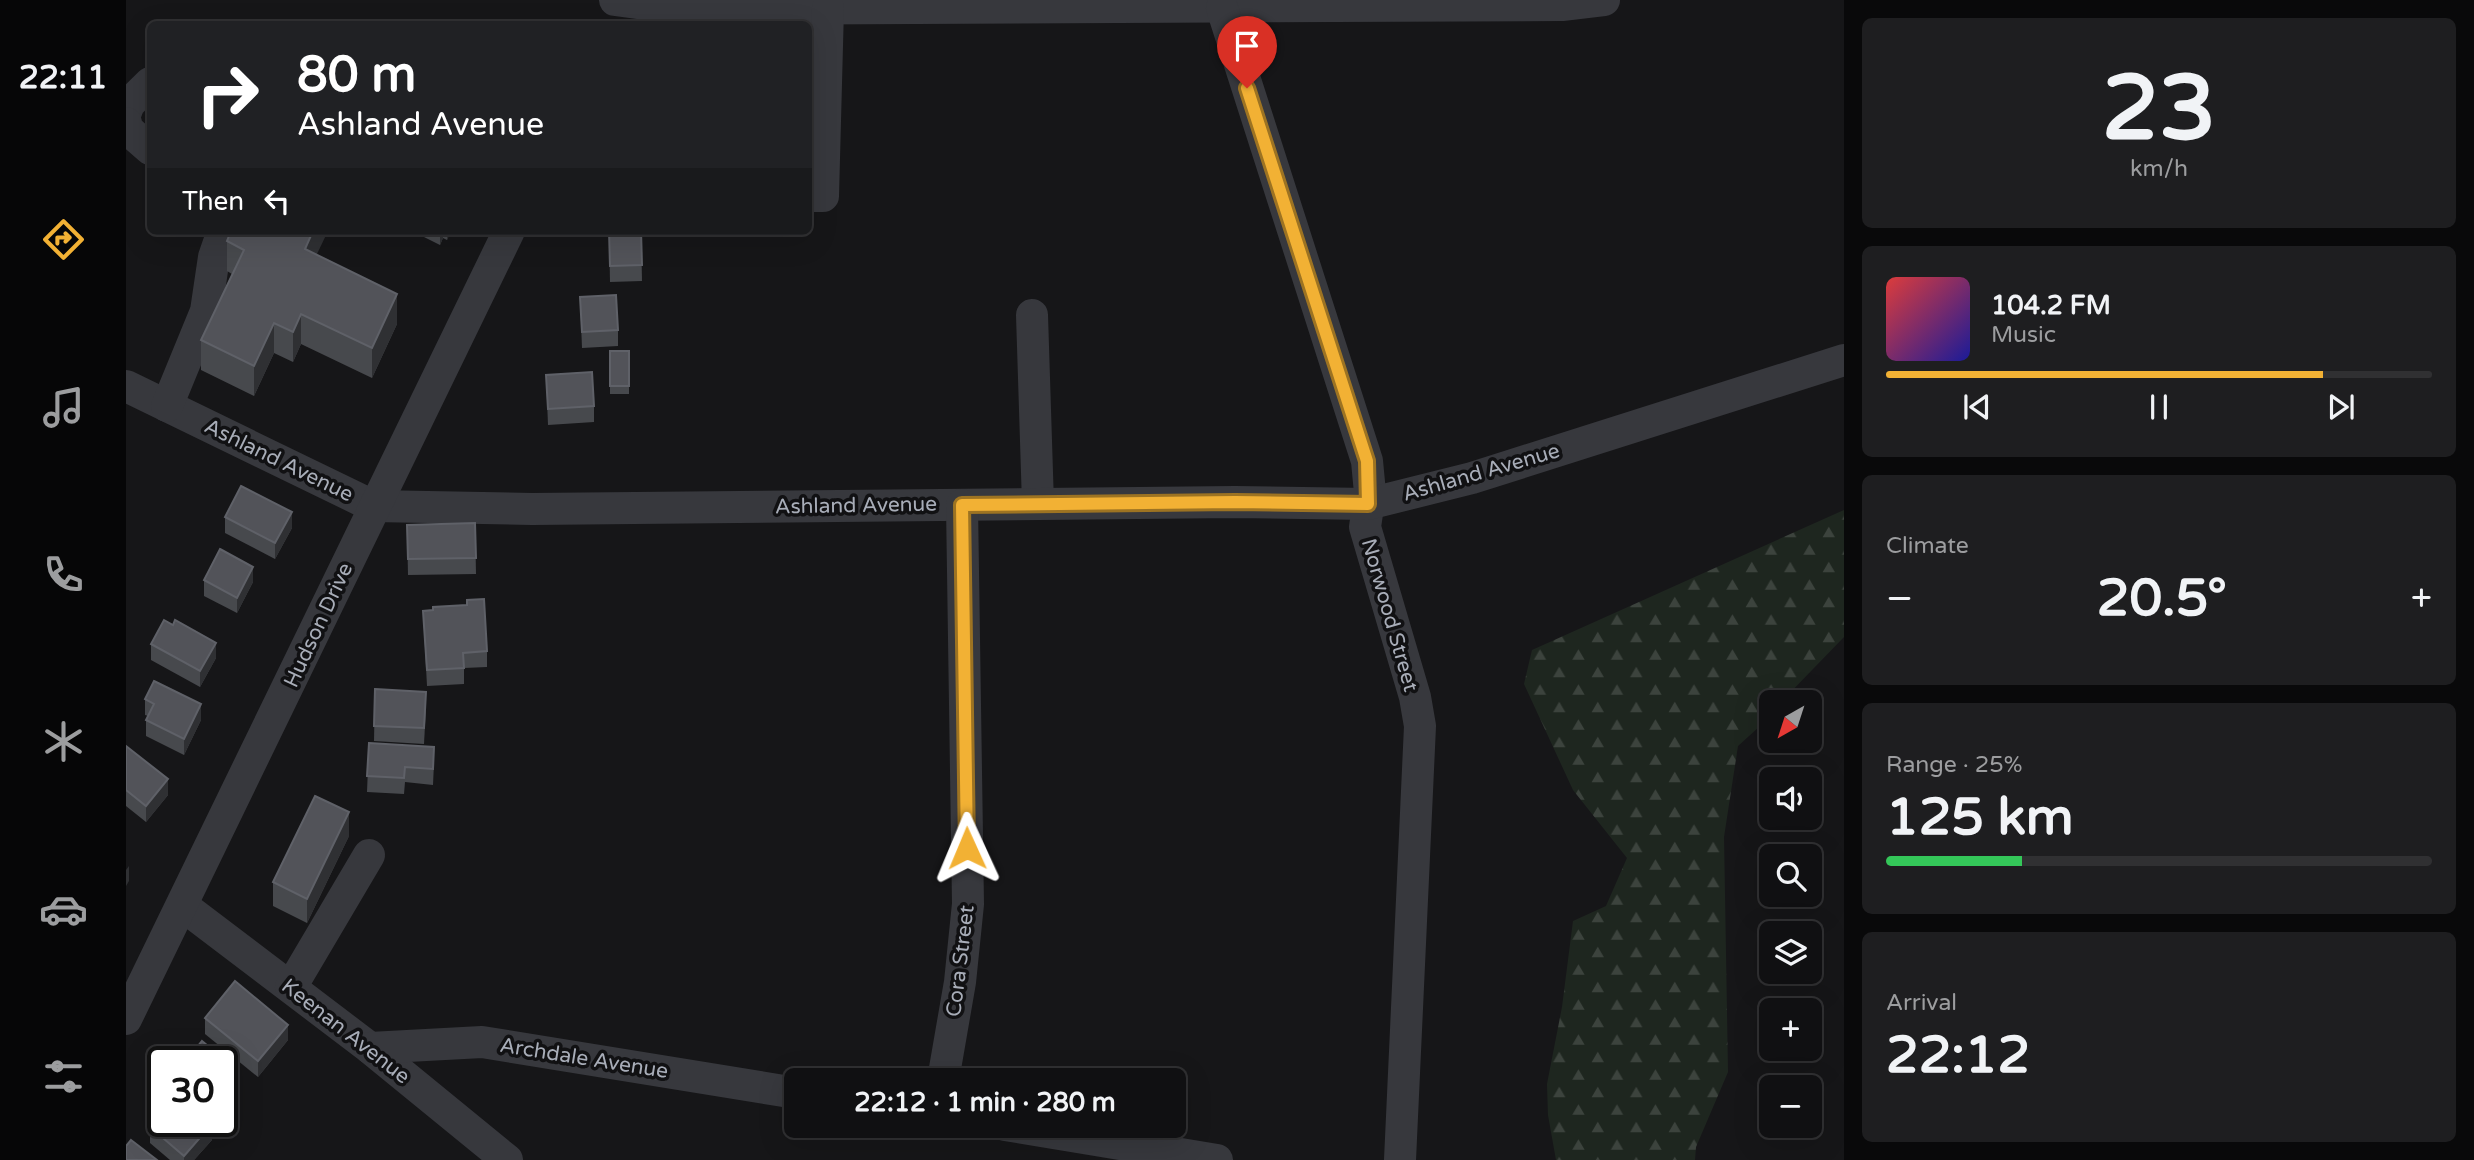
<!DOCTYPE html>
<meta charset="utf-8">
<style>
:root{--surface:#101012;--page:#1e1e20;--text:#f1f3f6;--muted:#9c9d9f;--line:#303032;--accent:#f2b134}
body{margin:0;font-family:"Varela Round",sans-serif;background:var(--page);color:var(--text);height:100vh;display:flex;flex-direction:column;font-size:26px;white-space:nowrap}
*{box-sizing:border-box;margin:0}
p{font-size:23px;color:var(--muted)}
.icon{flex:none;width:38px;height:38px;fill:none;stroke:currentColor;stroke-width:2;stroke-linecap:round;stroke-linejoin:round}
.map{position:relative;flex:1;overflow:hidden}
.side{display:flex;flex-direction:column;gap:18px;padding:18px;background:#09090a;width:630px}
.side>*{flex:none}
.guide{position:absolute;left:21px;top:21px;width:665px;height:214px;border-radius:10px;box-shadow:0 7px 28px #0002,0 0 0 2px var(--line);background:#202124;color:#fff;overflow:hidden}
.needle{width:46px;rotate:219deg}
.buttons{position:absolute;left:1633px;top:690px;display:grid;gap:14px}
.buttons a{display:grid;place-items:center;width:63px;height:63px;border-radius:10px;background:var(--surface);box-shadow:0 7px 28px #0002,0 0 0 2px var(--line);font-size:35px}
.speed{position:absolute;left:21px;top:1046px;display:flex;gap:14px;font-size:35px;font-weight:700;text-align:center}
.speed>*{display:grid;place-content:center;width:91px;height:91px;border-radius:50%;background:var(--surface);box-shadow:0 7px 28px #0002,0 0 0 2px var(--line);line-height:1}
.speed .limit{border:4px solid #111;border-radius:10px;background:#fff;color:#111}
.pin{position:absolute;display:grid;place-items:center;width:60px;height:60px;color:#fff;margin:-72px -30px;border-radius:50% 50% 50% 0;rotate:-45deg;box-shadow:0 0 7px #0007}
.pin .icon{rotate:45deg}
.me{position:absolute;width:77px;margin:-38px;rotate:359deg;stroke-linejoin:round;filter:drop-shadow(0 0 5px #0008)}
.turn{display:flex;align-items:center;gap:24px;height:147px;padding:0 35px;font-size:32px}
.turn .icon{width:91px;height:91px;stroke-width:2.5}
.turn b{display:block;font-size:49px;line-height:60px}
.then{display:flex;align-items:center;height:66px;padding:0 35px;background:#0003;gap:14px;font-size:26px}
.big{font-size:52px;font-weight:800;line-height:1.1}
.side .widget{flex:1;display:flex;flex-direction:column;justify-content:center;gap:10px;min-width:0;padding:0 24px;border-radius:10px;background:var(--page)}
.side .dial{align-items:center;gap:0}
.dial b{font-size:91px;line-height:1}
.song{display:flex;align-items:center;gap:21px}
.cover{width:84px;height:84px;border-radius:10px;background:linear-gradient(135deg,hsl(0 70% 55%),hsl(240 70% 35%))}
.played{height:7px;border-radius:4px;background:linear-gradient(90deg,var(--accent) 80%,var(--line) 80%)}
.keys{display:flex;justify-content:space-around;direction:ltr}
.heat{display:flex;justify-content:space-between;align-items:center;font-size:38px;direction:ltr}
.charge{height:10px;border-radius:5px;background:linear-gradient(90deg,#34c759 25%,var(--line) 0)}
.trip{position:absolute;left:658px;top:1068px;width:402px;height:70px;border-radius:10px;background:var(--surface);box-shadow:0 7px 28px #0002,0 0 0 2px var(--line);font-weight:800;line-height:70px;text-align:center}
main{display:flex;flex:1;min-height:0}
.tab-bar{display:flex;flex-direction:column;width:126px;justify-content:space-around;align-items:center;background:#060607;color:var(--muted)}
.tab-bar .icon{width:49px;height:49px}
.tab-bar .selected{color:var(--accent)}
.tab-bar b{font-size:32px;color:var(--text)}
.map>svg:first-child{display:block}
.forest{fill:url(#forest-firs)}
.lines{fill:none;stroke-linecap:round;stroke-linejoin:round}
.minor{stroke:#37383d;stroke-width:32}
.wall{fill:#47494d}
.shaded-wall{fill:#2f3033}
.building{fill:#525359;stroke:#5f6168;stroke-width:2}
.route-casing{stroke:#9d7322;stroke-width:18}
.route{stroke:#f2b134;stroke-width:12}
.labels{text-anchor:middle;stroke-width:7;stroke-linejoin:round;paint-order:stroke}
.street-label{font-size:21px;fill:#a8adb8;stroke:#111113}
</style>
<main>
<nav class="tab-bar">
<b>22:11</b>
<svg class="icon selected" aria-label="directions" viewBox="0 0 24 24"><path d="M12 3l9 9-9 9-9-9zM9 14v-3h6M13 9l2 2-2 2"/></svg>
<svg class="icon" aria-label="music" viewBox="0 0 24 24"><path d="M9 18V5l10-2v13"/><circle cx="6" cy="18" r="3"/><circle cx="16" cy="16" r="3"/></svg>
<svg class="icon" aria-label="phone" viewBox="0 0 24 24"><path d="M5 4h4l2 5-3 2q2 4 5 5l2-3 5 2v4C11 20 4 13 5 4z"/></svg>
<svg class="icon" aria-label="climate" viewBox="0 0 24 24"><path d="M12 3v18M4 7l16 10M4 17L20 7"/></svg>
<svg class="icon" aria-label="car" viewBox="0 0 24 24"><path d="M5 17H2v-5l4-1 3-4h7l3 4 3 1v5h-3M9 17h6M6 11h13"/><circle cx="7" cy="17" r="2"/><circle cx="17" cy="17" r="2"/></svg>
<svg class="icon" aria-label="filters" viewBox="0 0 24 24"><path d="M4 7h16M4 17h16"/><circle cx="9" cy="7" r="2"/><circle cx="15" cy="17" r="2"/></svg>
</nav>
<div class="map">
<svg width="1718" height="1160" viewBox="0 0 1718 1160">
<defs>
<pattern id="forest-firs" width="22" height="20" patternUnits="userSpaceOnUse" patternTransform="scale(1.75)"><rect width="22" height="20" fill="#1e261f"/><path d="M5 1l3.5 6h-7zM16 11l3.5 6h-7z" fill="#3c433d"/></pattern>
</defs>
<rect width="100%" height="100%" fill="#161618"/>
<path class="forest" d="M1718,510V637L1655,702H1645V716L1612,746L1598,837L1602,1072L1570,1147L1569,1160H1430L1422,1115L1421,1084L1436,1007L1447,921L1480,906L1501,858L1447,790L1398,684L1406,650Z"/>
<g class="lines">
<g class="minor">
<path d="M489,0L555,9L1436,5L1478,0"/>
<path d="M1096,8L1241,461L1244,493L1239,527L1289,697L1294,726L1274,1160"/>
<path d="M0,112L3,104L24,83"/>
<path d="M0,123L1,129L24,149"/>
<path d="M682,196H697L702,8"/>
<path d="M906,315L912,504"/>
<path d="M0,386L247,506L406,509L1109,502L1242,504L1346,478L1718,360"/>
<path d="M41,406L80,311L88,257L97,231"/>
<path d="M57,906L244,1048L381,1160"/>
<path d="M165,987L243,855"/>
<path d="M0,1019L383,231"/>
<path d="M244,1048L356,1042L670,1093"/>
<path d="M817,1080L834,982L842,904L836,505"/>
<path d="M879,1125L1091,1160"/>
</g>
</g>
<g class="wall">
<path d="M286,231H325L321,240L317,238L314,245Z"/>
<path d="M483,231H515L516,281L484,282Z"/>
<path d="M101,241L190,255L271,324L246,378L175,344L167,362L148,353L128,396L75,370V340L106,274L101,271Z"/>
<path d="M454,297L492,330V346L456,348Z"/>
<rect x="484" y="351" width="19" height="43"/>
<path d="M420,375L468,406V422L422,425Z"/>
<path d="M99,517L166,528L149,559L99,533Z"/>
<path d="M349,523L350,574L282,575L281,525Z"/>
<path d="M78,580L127,582L111,613L78,596Z"/>
<path d="M297,611L361,651V667L338,668V684L301,686Z"/>
<path d="M47,625L90,658L74,687L25,660V644Z"/>
<path d="M249,689L300,707L298,744L248,741Z"/>
<path d="M19,699L75,720L58,755L20,736V720L22,716L19,715Z"/>
<path d="M243,743L308,763L307,785L279,782L278,794L241,792Z"/>
<path d="M0,746L42,795L20,822L0,806Z"/>
<path d="M223,836L181,923L147,906V882Z"/>
<path d="M79,1018L162,1040L132,1077L79,1034Z"/>
<path d="M24,1127L86,1140L68,1160H44L24,1143Z"/>
</g>
<g class="shaded-wall">
<path d="M187,231H202L179,279V249Z"/>
<path d="M314,231H317V238L314,245Z"/>
<path d="M321,231H325L321,240Z"/>
<path d="M271,294V324L246,378V348Z"/>
<path d="M175,314V344L167,362V332Z"/>
<path d="M148,323V353L128,396V366Z"/>
<path d="M166,512V528L149,559V543Z"/>
<path d="M127,567V582L111,613V598Z"/>
<path d="M90,643V658L74,687V671Z"/>
<path d="M75,704V720L58,755V739Z"/>
<path d="M42,779V795L20,822V806Z"/>
<path d="M223,812V836L181,923V899Z"/>
<path d="M3,866V881L0,886V870Z"/>
<path d="M162,1025V1040L132,1077V1061Z"/>
<path d="M105,1065V1081L96,1092V1076Z"/>
<path d="M86,1124V1140L68,1160H58V1156Z"/>
</g>
<g class="building">
<path d="M105,231H187L179,249L271,294L246,348L175,314L167,332L148,323L128,366L75,340L118,250L101,241Z"/>
<path d="M483,231H515L516,265L484,266Z"/>
<path d="M490,295L492,330L456,332L454,297Z"/>
<rect x="484" y="351" width="19" height="35"/>
<path d="M466,372L468,406L422,409L420,375Z"/>
<path d="M115,486L166,512L149,543L99,517Z"/>
<path d="M349,523L350,558L282,559L281,525Z"/>
<path d="M94,549L127,567L111,598L78,580Z"/>
<path d="M358,599L361,651L337,653L338,668L301,670L297,611L307,610V607L341,605V600Z"/>
<path d="M38,620L47,625L49,620L90,643L74,671L25,644Z"/>
<path d="M28,681L75,704L58,739L20,720L28,704L19,699Z"/>
<path d="M249,689L300,692L298,728L248,726Z"/>
<path d="M243,743L308,747L307,769L279,767L278,778L241,776Z"/>
<path d="M0,746L42,779L20,806L0,790Z"/>
<path d="M189,796L223,812L181,899L147,882Z"/>
<path d="M109,981L162,1025L132,1061L79,1018Z"/>
<path d="M76,1041L105,1065L96,1076V1062H59Z"/>
<path d="M37,1113V1122H83L86,1124L58,1156L24,1127Z"/>
<path d="M5,1140L31,1160H0V1146Z"/>
</g>
<g class="lines">
<g class="route-casing">
<path id="route" d="M841,848L836,505L1109,502L1242,504L1241,461L1121,88"/>
</g>
<use href="#route" class="route"/>
</g>
<g class="labels">
<g class="street-label">
<text transform="translate(153 460) rotate(26)" y="7">Ashland Avenue</text>
<text transform="translate(1355 472) rotate(-16)" y="7">Ashland Avenue</text>
<text transform="translate(730 505) rotate(-1)" y="7">Ashland Avenue</text>
<text transform="translate(1264 615) rotate(74)" y="7">Norwood Street</text>
<text transform="translate(192 625) rotate(-65)" y="7">Hudson Drive</text>
<text transform="translate(834 961) rotate(-83)" y="7">Cora Street</text>
<text transform="translate(220 1031) rotate(38)" y="7">Keenan Avenue</text>
<text transform="translate(458 1058) rotate(9)" y="7">Archdale Avenue</text>
</g>
</g>
</svg>
<div class="buttons">
<a><svg class="needle" viewBox="-14 -14 28 28"><path d="M0-13l5 13h-10z" fill="#e53935"/><path d="M0 13l5-13h-10z" fill="#9c9d9f"/></svg></a>
<a><svg class="icon" aria-label="sound" viewBox="0 0 24 24"><path d="M4 9h4l5-4v14l-5-4H4zM17 9q2 3 0 6"/></svg></a>
<a><svg class="icon" aria-label="search" viewBox="0 0 24 24"><circle cx="10" cy="10" r="6"/><path d="M15 15l6 6"/></svg></a>
<a><svg class="icon" aria-label="layers" viewBox="0 0 24 24"><path d="M12 4l9 5-9 5-9-5zM3 14l9 5 9-5"/></svg></a>
<a>+</a>
<a>−</a>
</div>
<div class="speed"><div class="limit">30</div></div>
<div class="pin" style="left:1121px;top:88px;background:#d93025"><svg class="icon" aria-label="arrive" viewBox="0 0 24 24"><path d="M6 21V4h12l-3 4 3 4H6"/></svg></div>
<svg class="me" style="left:841px;top:848px" viewBox="-20 -20 40 40"><path d="M0-17L14 15 0 8-14 15z" fill="#f2b134" stroke="#fff" stroke-width="4"/></svg>
<div class="trip">22:12 · 1 min · 280 m</div>
<div class="guide">
<div class="turn"><svg class="icon" aria-label="right" viewBox="0 0 24 24"><path d="M7 20v-9h11M14 6l5 5-5 5"/></svg><div><b>80 m</b>Ashland Avenue</div></div>
<div class="then">Then<svg class="icon" aria-label="left" viewBox="0 0 24 24"><path d="M17 20v-9H6M10 6l-5 5 5 5"/></svg></div>
</div>
</div>
<section class="side">
<div class="widget dial"><b>23</b><p>km/h</p></div>
<div class="widget">
<div class="song"><i class="cover"></i><div><b>104.2 FM</b><p>Music</p></div></div>
<div class="played"></div>
<div class="keys"><svg class="icon" aria-label="previous" viewBox="0 0 24 24"><path d="M18 5L8 12l10 7zM5 5v14"/></svg><svg class="icon" aria-label="pause" viewBox="0 0 24 24"><path d="M8 5v14M16 5v14"/></svg><svg class="icon" aria-label="next" viewBox="0 0 24 24"><path d="M6 5l10 7-10 7zM19 5v14"/></svg></div>
</div>
<div class="widget"><p>Climate</p>
<div class="heat"><a>−</a><b class="big">20.5°</b><a>+</a></div>
</div>
<div class="widget"><p>Range · 25%</p><b class="big">125 km</b><div class="charge"></div></div>
<div class="widget"><p>Arrival</p><b class="big">22:12</b></div>
</section>
</main>
